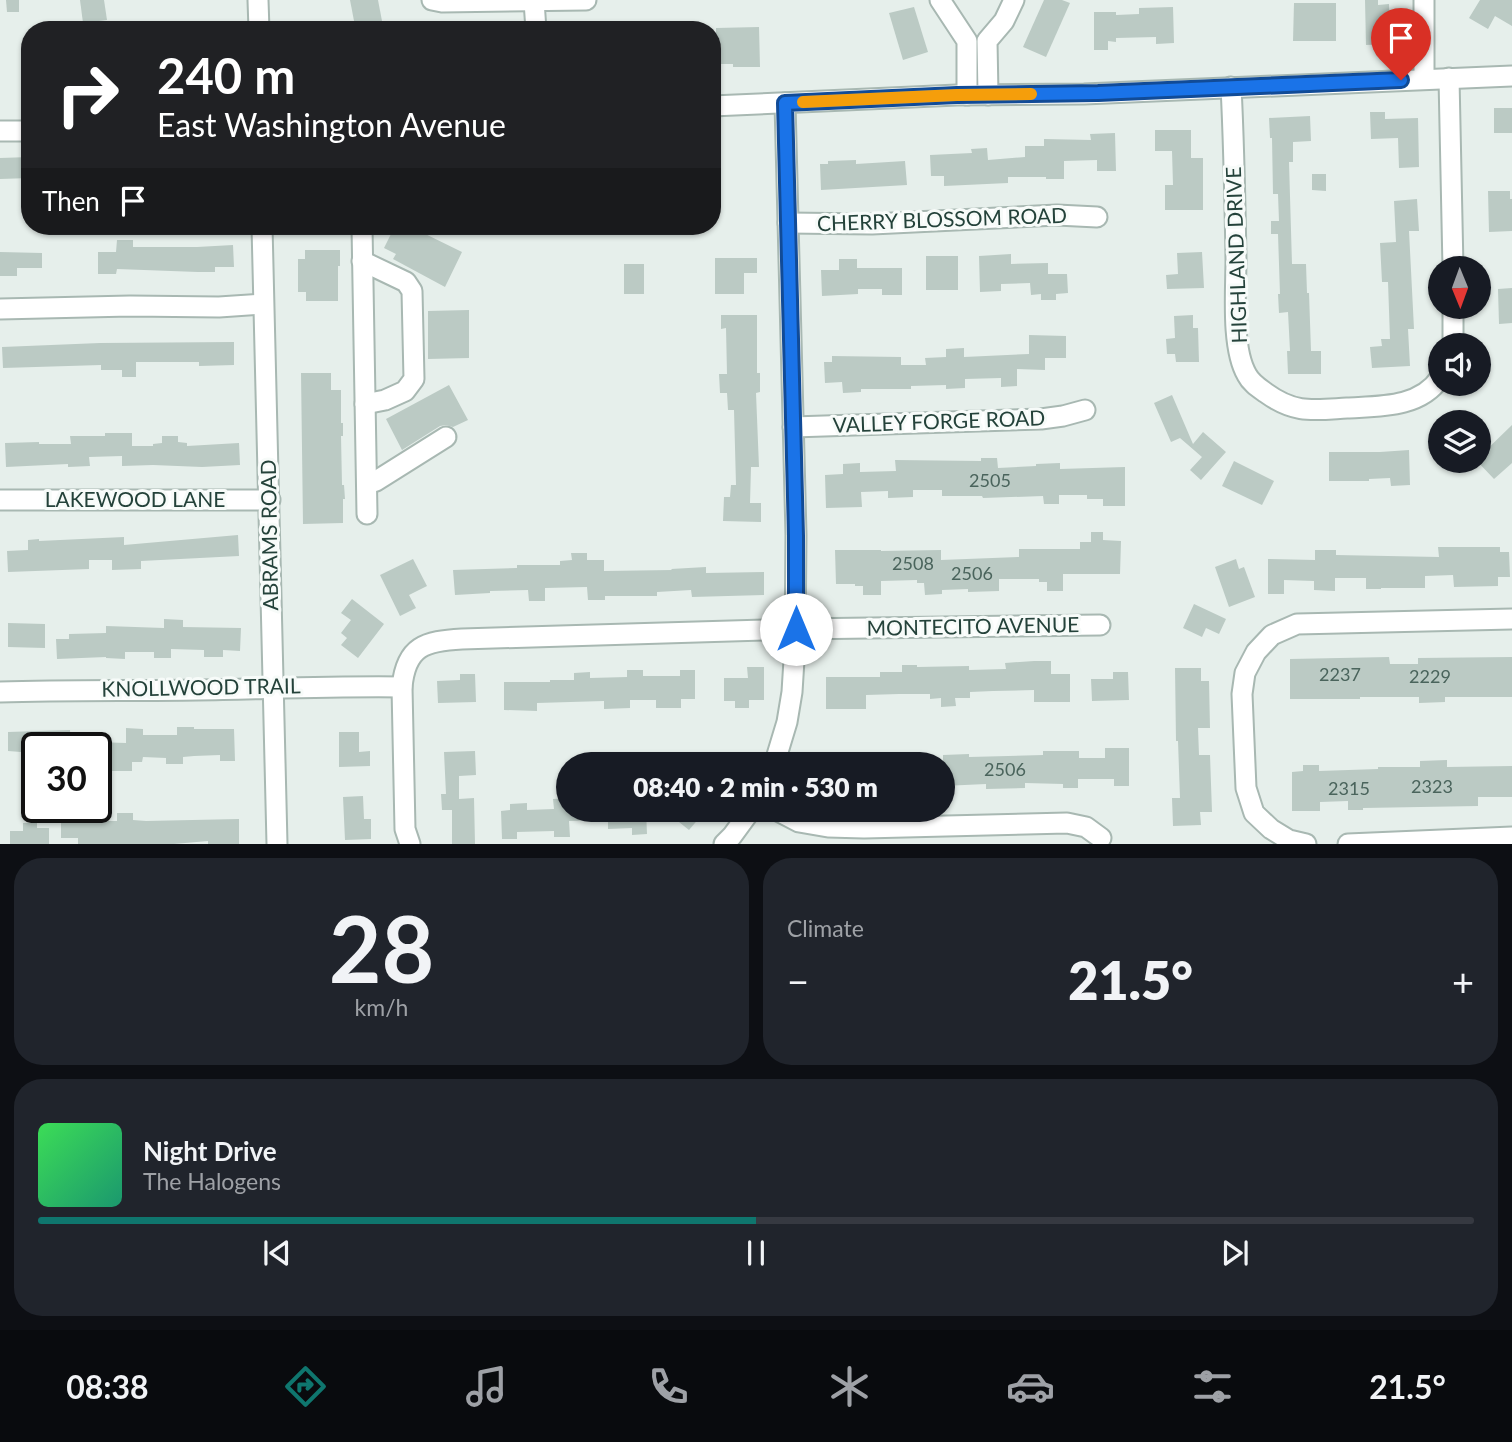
<!DOCTYPE html>
<meta charset="utf-8">
<style>
:root{--surface:#171b24;--page:#20242c;--text:#f1f3f6;--muted:#9ea1a6;--line:#363941;--accent:#0f766e}
body{margin:0;font-family:Lato,sans-serif;background:var(--page);color:var(--text);height:100vh;display:flex;flex-direction:column;font-size:26px;white-space:nowrap}
*{box-sizing:border-box;margin:0}
p{font-size:23px;color:var(--muted)}
.icon{flex:none;width:38px;height:38px;fill:none;stroke:currentColor;stroke-width:2;stroke-linecap:round;stroke-linejoin:round}
.map{position:relative;height:844px;overflow:hidden}
.drawer{display:flex;flex-direction:column;gap:14px;padding:14px;background:#0d0f14;flex:1}
.drawer>*{flex:none}
.top-card{position:absolute;left:21px;top:21px;width:700px;height:214px;border-radius:28px;box-shadow:0 2px 5px #0004;background:#202124;color:#fff;overflow:hidden}
.needle{width:46px;rotate:179deg}
.tools{position:absolute;left:1428px;top:256px;display:grid;gap:14px}
.tools a{display:grid;place-items:center;width:63px;height:63px;border-radius:50%;background:var(--surface);box-shadow:0 2px 5px #0004;font-size:35px}
.speed{position:absolute;left:21px;top:732px;display:flex;gap:14px;font-size:35px;font-weight:700;text-align:center}
.speed>*{display:grid;place-content:center;width:91px;height:91px;border-radius:50%;background:var(--surface);box-shadow:0 2px 5px #0004;line-height:1}
.speed .limit{border:4px solid #111;border-radius:10px;background:#fff;color:#111}
.pin{position:absolute;display:grid;place-items:center;width:60px;height:60px;color:#fff;margin:-72px -30px;border-radius:50% 50% 50% 0;rotate:-45deg;box-shadow:0 0 7px #0007}
.pin .icon{rotate:45deg}
.me{position:absolute;width:77px;margin:-38px;rotate:0deg;stroke-linejoin:round;filter:drop-shadow(0 0 5px #0008)}
.turn{display:flex;align-items:center;gap:24px;height:147px;padding:0 21px;font-size:32px}
.turn .icon{width:91px;height:91px;stroke-width:2.5}
.turn b{display:block;font-size:49px;line-height:60px}
.then{display:flex;align-items:center;height:66px;padding:0 21px;background:#0003;gap:14px;font-size:26px}
.big{font-size:52px;font-weight:800;line-height:1.1}
.drawer .card{flex:1;display:flex;flex-direction:column;justify-content:center;gap:10px;min-width:0;padding:0 24px;border-radius:28px;background:var(--page)}
.drawer .dial{align-items:center;gap:0}
.dial b{font-size:91px;line-height:1}
.song{display:flex;align-items:center;gap:21px}
.cover{width:84px;height:84px;border-radius:10px;background:linear-gradient(135deg,hsl(130 70% 55%),hsl(160 70% 35%))}
.played{height:7px;border-radius:4px;background:linear-gradient(90deg,var(--accent) 50%,var(--line) 50%)}
.keys{display:flex;justify-content:space-around;direction:ltr}
.heat{display:flex;justify-content:space-between;align-items:center;font-size:38px;direction:ltr}
.drawer .tiles{flex:1;display:grid;gap:14px;grid-template-columns:1fr 1fr}
.card:last-child{grid-column:span 2}
.trip{position:absolute;left:556px;top:752px;width:399px;height:70px;border-radius:35px;background:var(--surface);box-shadow:0 2px 5px #0004;font-weight:800;line-height:70px;text-align:center}
.menu{display:flex;height:112px;justify-content:space-around;align-items:center;background:#090b0e;color:var(--muted)}
.menu .icon{width:49px;height:49px}
.menu .selected{color:var(--accent)}
.menu b{font-size:32px;color:var(--text)}
.map>svg:first-child{display:block}
.building{fill:#bbcac4}
.lines{fill:none;stroke-linecap:round;stroke-linejoin:round}
.minor-casing{stroke:#a8b8b2;stroke-width:23}
.minor{stroke:#fff;stroke-width:19}
.route-casing{stroke:#114b97;stroke-width:18}
.route{stroke:#1a73e8;stroke-width:12}
.slow{stroke:#f59e0b;stroke-width:12}
.labels{text-anchor:middle;stroke-width:6;stroke-linejoin:round;paint-order:stroke}
.number-label{font-size:18px;fill:#4a645c}
.street-label{font-size:21px;fill:#24423a;stroke:#f7fbf9}
</style>
<div class="map">
<svg width="1512" height="844" viewBox="0 0 1512 844">
<rect width="100%" height="100%" fill="#e6efeb"/>
<g class="building">
<path d="M6,0H19V12H7Z"/>
<path d="M80,0H104L107,20L83,23Z"/>
<path d="M350,0H378L382,21L355,26Z"/>
<path d="M1044,0H1062L1070,3L1046,57L1023,47Z"/>
<path d="M1365,0H1378V5L1389,4L1390,44L1366,45Z"/>
<path d="M1480,0H1512V26L1495,16L1488,29L1469,18Z"/>
<path d="M1294,3H1336V41H1293Z"/>
<path d="M914,7L928,52L903,60L889,13Z"/>
<path d="M1173,7L1174,43L1156,44V37L1116,38V42L1108,41V50H1094V12H1116V15L1139,14V8Z"/>
<path d="M759,27L760,67H733V64H712V40H716V28Z"/>
<rect x="1494" y="108" width="18" height="25"/>
<path d="M1370,112H1385V119L1418,118L1419,167L1399,168L1398,138L1371,139Z"/>
<path d="M1310,116L1311,141L1293,142V162H1289L1292,264H1306L1307,293H1309L1311,351H1321V374H1288L1287,351H1290L1288,312L1279,313L1278,294H1280L1278,234H1271V221H1279L1278,194H1273L1272,138H1270L1269,118Z"/>
<path d="M1155,130H1191V158H1203V210H1165V185H1173L1172,151H1155Z"/>
<path d="M1115,133L1116,171H1097V160L1064,161V179H1046V177H1008V183L944,186V176H931L930,155L972,153L971,149L987,148L988,160L1025,157V146H1044V139L1091,140L1090,134Z"/>
<path d="M30,157V178L0,179V158Z"/>
<path d="M856,160V164L905,161L907,185L821,190L820,164H828V161Z"/>
<path d="M1312,174H1326V191L1312,190Z"/>
<path d="M1488,191H1510V199H1512V231L1489,232Z"/>
<path d="M1417,199L1419,231H1409L1414,329H1408L1410,366L1372,368L1370,347L1382,346L1381,339H1390L1388,282H1382L1380,243L1396,242L1394,201Z"/>
<path d="M395,226H409L462,252L445,287L393,259L396,254L384,248Z"/>
<path d="M117,240H133V247H197L233,245L234,267H215V272H198L117,269L116,274H98V252H116Z"/>
<path d="M305,250H340V266H338V301H306V292H298V259H305Z"/>
<path d="M0,252L42,253V268H17V276H0Z"/>
<path d="M1202,252L1204,288L1167,289L1166,275L1178,274L1177,253Z"/>
<path d="M1011,254V264L1048,263V274H1067L1068,293L1056,294V300H1041V294L1031,295L1030,283L1001,284V291L980,292L979,256Z"/>
<rect x="926" y="256" width="32" height="34"/>
<path d="M715,258H757V273H744V294H715Z"/>
<path d="M839,259H857V268H902V295H882V289H858V294L822,296L821,270H839Z"/>
<rect x="624" y="264" width="20" height="30"/>
<path d="M1512,288V323L1499,324L1498,289Z"/>
<path d="M469,310V358L428,359V311Z"/>
<path d="M721,315H757V373H760V392L756,393L759,467H751L750,503H761V522L723,521L724,497H730L731,485H736L734,410H728L727,393H720L719,374H727L726,328L721,329Z"/>
<path d="M1193,315V328H1198L1199,362H1176L1175,354H1167L1166,339L1175,338L1174,316Z"/>
<path d="M1029,335L1066,336V358H1045V370L1017,369V386L1001,387V378L965,379V388L946,389V385L911,386V389H861V392L843,393L842,382L825,383L824,362H832V356L901,357V365H926L925,358L946,357V349L964,348V357L1029,354Z"/>
<path d="M234,342V365L199,366V362H136V377H122V370H101V365L3,368L2,347L100,343Z"/>
<path d="M301,373H331V390H341V423H343V436H341L342,485H344L345,499H343V523L303,524Z"/>
<path d="M449,385L468,420L453,427L446,425L440,426L402,450L386,419Z"/>
<path d="M1172,395L1193,444L1203,432L1226,452L1201,480L1190,470L1202,457L1180,438L1171,442L1154,403Z"/>
<path d="M1512,425V463L1494,479L1476,460H1479V457Z"/>
<path d="M105,433H132V446H153V444L162,443V436H178V442L187,443V446L239,443L240,465L202,467L153,465L122,466V456L89,457L90,466L68,467V464L6,467L5,443L39,442V444H71L70,436H105Z"/>
<path d="M1409,450L1410,485L1391,486L1390,478L1369,479V481H1329V452H1380Z"/>
<path d="M981,458H997L998,468L1036,466V464L1060,463V469L1125,467V506H1103V499H1087V495H1059V504H1044L1043,496L983,498L982,496H942V490H913V497L888,498V491L861,492L862,507L826,508L825,475L843,474V464L860,463V472L896,471L895,460L981,461Z"/>
<path d="M1234,461L1274,481L1262,505L1222,486Z"/>
<path d="M1091,532H1103V540L1121,541L1120,574H1063V591H1047V582H1039V579H999V591L968,592V589L942,590V594L925,595L924,583H917V580L881,581V595H863V586H855V584H836L835,550H881V551L941,550V560L1019,557V549H1080V542H1091Z"/>
<path d="M238,535L239,556L141,561V569L112,570V560H89V569L8,572L7,551L28,550V540L39,539V541L124,537V545Z"/>
<path d="M1438,547H1500V552H1509L1510,577H1498V586L1454,587L1453,575L1425,576V588H1381V589H1366V578H1335V591L1314,590V581L1284,580V594H1268V559L1315,560V550H1336V555L1439,557Z"/>
<path d="M571,553H587V560H604V571L672,570L671,569L706,567V573L764,572V595L692,597L691,590L657,592V596H605V600H588L587,587L545,588V601H529L528,590L490,591V593L455,595L453,570L517,568V565H560V561L572,560Z"/>
<path d="M413,559L427,586L409,595L416,608L400,616L380,575Z"/>
<path d="M1236,559L1239,569L1244,567L1255,597L1229,607L1215,567Z"/>
<path d="M352,599L384,624L358,658L341,645L347,638L341,633L351,620L341,613Z"/>
<path d="M1194,604L1226,619L1219,634L1206,628L1202,637L1183,628Z"/>
<path d="M164,619L183,620V627L241,628L240,651L223,650V657H204V650L171,649V658H154V652H125V659L106,658V657L57,659L56,639H69V634L106,633V626L164,628Z"/>
<path d="M8,623L45,624V648L8,647Z"/>
<path d="M1389,657L1390,664H1418V658L1512,657V697H1445V702L1419,703V697H1360V699H1290V659Z"/>
<path d="M1034,661H1051V674H1070V702H1034V690L993,691L970,692V698H955L956,706L941,707V698L930,699V694H899L866,695V709H826V677H880V672H902V665H917V667L969,666V670L1006,669L1005,663Z"/>
<path d="M747,667H764V700H749V708H735V701H724V678H748Z"/>
<path d="M1175,668H1201V681H1209L1210,728H1198L1199,755H1210L1212,812H1200L1201,825L1173,826L1172,798H1180L1178,741H1176Z"/>
<path d="M627,670H643V676H680V670H695V699H681V708H656V700H630V708L604,709V701L537,703V711L504,710V682H550V680H574V673L590,672V678L627,677Z"/>
<path d="M1113,672H1128L1129,700L1092,701L1091,679H1113Z"/>
<path d="M460,674H475L476,702L438,703L437,681L460,680Z"/>
<path d="M177,727H194V729H234L235,761H220V755L194,756L183,757V764H166V758L143,757L142,762H132V771H107V762L96,763V742L126,743V728L143,729V735H177Z"/>
<path d="M70,730L71,747H37V757H21V752L8,751V732Z"/>
<path d="M339,732H359V752L370,751V766L339,767Z"/>
<path d="M1105,748H1129V786H1114V779H1078V788H1063V784L1025,783V788L986,789V784L943,786V755L969,754V757L1043,755V751H1079V758H1105Z"/>
<path d="M475,751L476,775L459,776V799L474,798L475,844H452V810H442L441,794H446L444,752Z"/>
<path d="M1447,760V767L1512,766V797H1478V806L1363,808V810H1348V801L1320,802V811H1292V772L1303,771V765H1319V771L1378,769V767H1420V761Z"/>
<path d="M363,796L364,819H371V839L345,840L343,797Z"/>
<path d="M569,798V810H600V820L569,821L570,837H554V831L517,832V839H502L501,811L510,810V804L527,803V810L554,809L553,799Z"/>
<path d="M69,809H84V817H95V821H117V813H133V820L146,821L239,819V844H208V841L174,844H78V838H61V818L69,817Z"/>
<path d="M608,810H646L647,834L632,835V828L608,829Z"/>
<path d="M664,810H706L689,830Z"/>
<path d="M23,823H37V828H49V844H10V831H23Z"/>
</g>
<g class="lines">
<g class="minor-casing">
<g id="minor">
<path d="M258,0L259,30"/>
<path d="M432,0L442,2L586,0"/>
<path d="M940,0L967,41V95"/>
<path d="M1424,0V79"/>
<path d="M534,1L536,30"/>
<path d="M1449,78L1453,268"/>
<path d="M1231,87C1234,144 1235,201 1236,259C1236,290 1231,348 1247,375C1251,383 1259,388 1266,393C1295,414 1313,410 1347,408C1379,406 1420,408 1440,378"/>
<path d="M988,95L987,41L1004,21L1014,0"/>
<path d="M712,106L957,95L1084,94L1512,76"/>
<path d="M0,131H30"/>
<path d="M788,223L872,224L1057,215L1097,217"/>
<path d="M262,226L277,844"/>
<path d="M362,226L367,514"/>
<path d="M362,261L406,282L412,291L414,379L405,391L385,400L365,404"/>
<path d="M0,309L130,306L219,307L263,304"/>
<path d="M1453,345V306"/>
<path d="M793,427L1041,419L1063,416L1085,410"/>
<path d="M367,484L376,481L446,437"/>
<path d="M0,500H270"/>
<path d="M0,692C66,690 132,691 198,690C266,689 334,686 402,687"/>
<path d="M774,765L787,722L792,692L795,644L796,535L785,103"/>
<path d="M776,810L799,822L828,827L864,828L1067,823L1086,827L1101,838"/>
<path d="M410,844L405,829L402,687C406,646 425,641 462,639L796,629L1100,625"/>
<path d="M724,844L732,836L751,810"/>
<path d="M1306,844L1289,840L1271,829L1254,813L1246,788L1242,694L1245,673L1256,652L1272,635L1297,624L1512,619"/>
<path d="M1348,844L1512,837"/>
</g>
</g>
<use href="#minor" class="minor"/>
</g>
<g class="lines">
<g class="route-casing">
<path id="route" d="M796,629V536L785,103L957,95L1098,93L1401,80"/>
</g>
<use href="#route" class="route"/>
<path class="slow" d="M803,102L957,95L1031,94"/>
</g>
<g class="labels">
<g class="number-label">
<text x="990" y="487">2505</text>
<text x="913" y="570">2508</text>
<text x="972" y="580">2506</text>
<text x="1340" y="681">2237</text>
<text x="1430" y="683">2229</text>
<text x="1005" y="776">2506</text>
<text x="1432" y="793">2323</text>
<text x="1349" y="795">2315</text>
</g>
<g class="street-label">
<text transform="translate(942 220) rotate(-2)" y="7">CHERRY BLOSSOM ROAD</text>
<text transform="translate(1237 255) rotate(-92)" y="7">HIGHLAND DRIVE</text>
<text transform="translate(939 422) rotate(-2)" y="7">VALLEY FORGE ROAD</text>
<text x="135" y="507">LAKEWOOD LANE</text>
<text transform="translate(270 535) rotate(-91)" y="7">ABRAMS ROAD</text>
<text transform="translate(973 627) rotate(-1)" y="7">MONTECITO AVENUE</text>
<text transform="translate(201 688) rotate(-1)" y="7">KNOLLWOOD TRAIL</text>
</g>
</g>
</svg>
<div class="tools">
<a><svg class="needle" viewBox="-14 -14 28 28"><path d="M0-13l5 13h-10z" fill="#e53935"/><path d="M0 13l5-13h-10z" fill="#9ea1a6"/></svg></a>
<a><svg class="icon" aria-label="sound" viewBox="0 0 24 24"><path d="M4 9h4l5-4v14l-5-4H4zM17 9q2 3 0 6"/></svg></a>
<a><svg class="icon" aria-label="layers" viewBox="0 0 24 24"><path d="M12 4l9 5-9 5-9-5zM3 14l9 5 9-5"/></svg></a>
</div>
<div class="speed"><div class="limit">30</div></div>
<div class="pin" style="left:1401px;top:80px;background:#d93025"><svg class="icon" aria-label="arrive" viewBox="0 0 24 24"><path d="M6 21V4h12l-3 4 3 4H6"/></svg></div>
<svg class="me" style="left:796px;top:629px" viewBox="-20 -20 40 40"><circle r="19" fill="#fff"/><path d="M0-13L10 11 0 6-10 11z" fill="#1a73e8"/></svg>
<div class="trip">08:40 · 2 min · 530 m</div>
<div class="top-card">
<div class="turn"><svg class="icon" aria-label="right" viewBox="0 0 24 24"><path d="M7 20v-9h11M14 6l5 5-5 5"/></svg><div><b>240 m</b>East Washington Avenue</div></div>
<div class="then">Then<svg class="icon" aria-label="arrive" viewBox="0 0 24 24"><path d="M6 21V4h12l-3 4 3 4H6"/></svg></div>
</div>
</div>
<section class="drawer">
<div class="tiles">
<div class="card dial"><b>28</b><p>km/h</p></div>
<div class="card"><p>Climate</p>
<div class="heat"><a>−</a><b class="big">21.5°</b><a>+</a></div>
</div>
<div class="card">
<div class="song"><i class="cover"></i><div><b>Night Drive</b><p>The Halogens</p></div></div>
<div class="played"></div>
<div class="keys"><svg class="icon" aria-label="previous" viewBox="0 0 24 24"><path d="M18 5L8 12l10 7zM5 5v14"/></svg><svg class="icon" aria-label="pause" viewBox="0 0 24 24"><path d="M8 5v14M16 5v14"/></svg><svg class="icon" aria-label="next" viewBox="0 0 24 24"><path d="M6 5l10 7-10 7zM19 5v14"/></svg></div>
</div>
</div>
</section>
<nav class="menu">
<b>08:38</b>
<svg class="icon selected" aria-label="directions" viewBox="0 0 24 24"><path d="M12 3l9 9-9 9-9-9zM9 14v-3h6M13 9l2 2-2 2"/></svg>
<svg class="icon" aria-label="music" viewBox="0 0 24 24"><path d="M9 18V5l10-2v13"/><circle cx="6" cy="18" r="3"/><circle cx="16" cy="16" r="3"/></svg>
<svg class="icon" aria-label="phone" viewBox="0 0 24 24"><path d="M5 4h4l2 5-3 2q2 4 5 5l2-3 5 2v4C11 20 4 13 5 4z"/></svg>
<svg class="icon" aria-label="climate" viewBox="0 0 24 24"><path d="M12 3v18M4 7l16 10M4 17L20 7"/></svg>
<svg class="icon" aria-label="car" viewBox="0 0 24 24"><path d="M5 17H2v-5l4-1 3-4h7l3 4 3 1v5h-3M9 17h6M6 11h13"/><circle cx="7" cy="17" r="2"/><circle cx="17" cy="17" r="2"/></svg>
<svg class="icon" aria-label="filters" viewBox="0 0 24 24"><path d="M4 7h16M4 17h16"/><circle cx="9" cy="7" r="2"/><circle cx="15" cy="17" r="2"/></svg>
<b>21.5°</b>
</nav>
